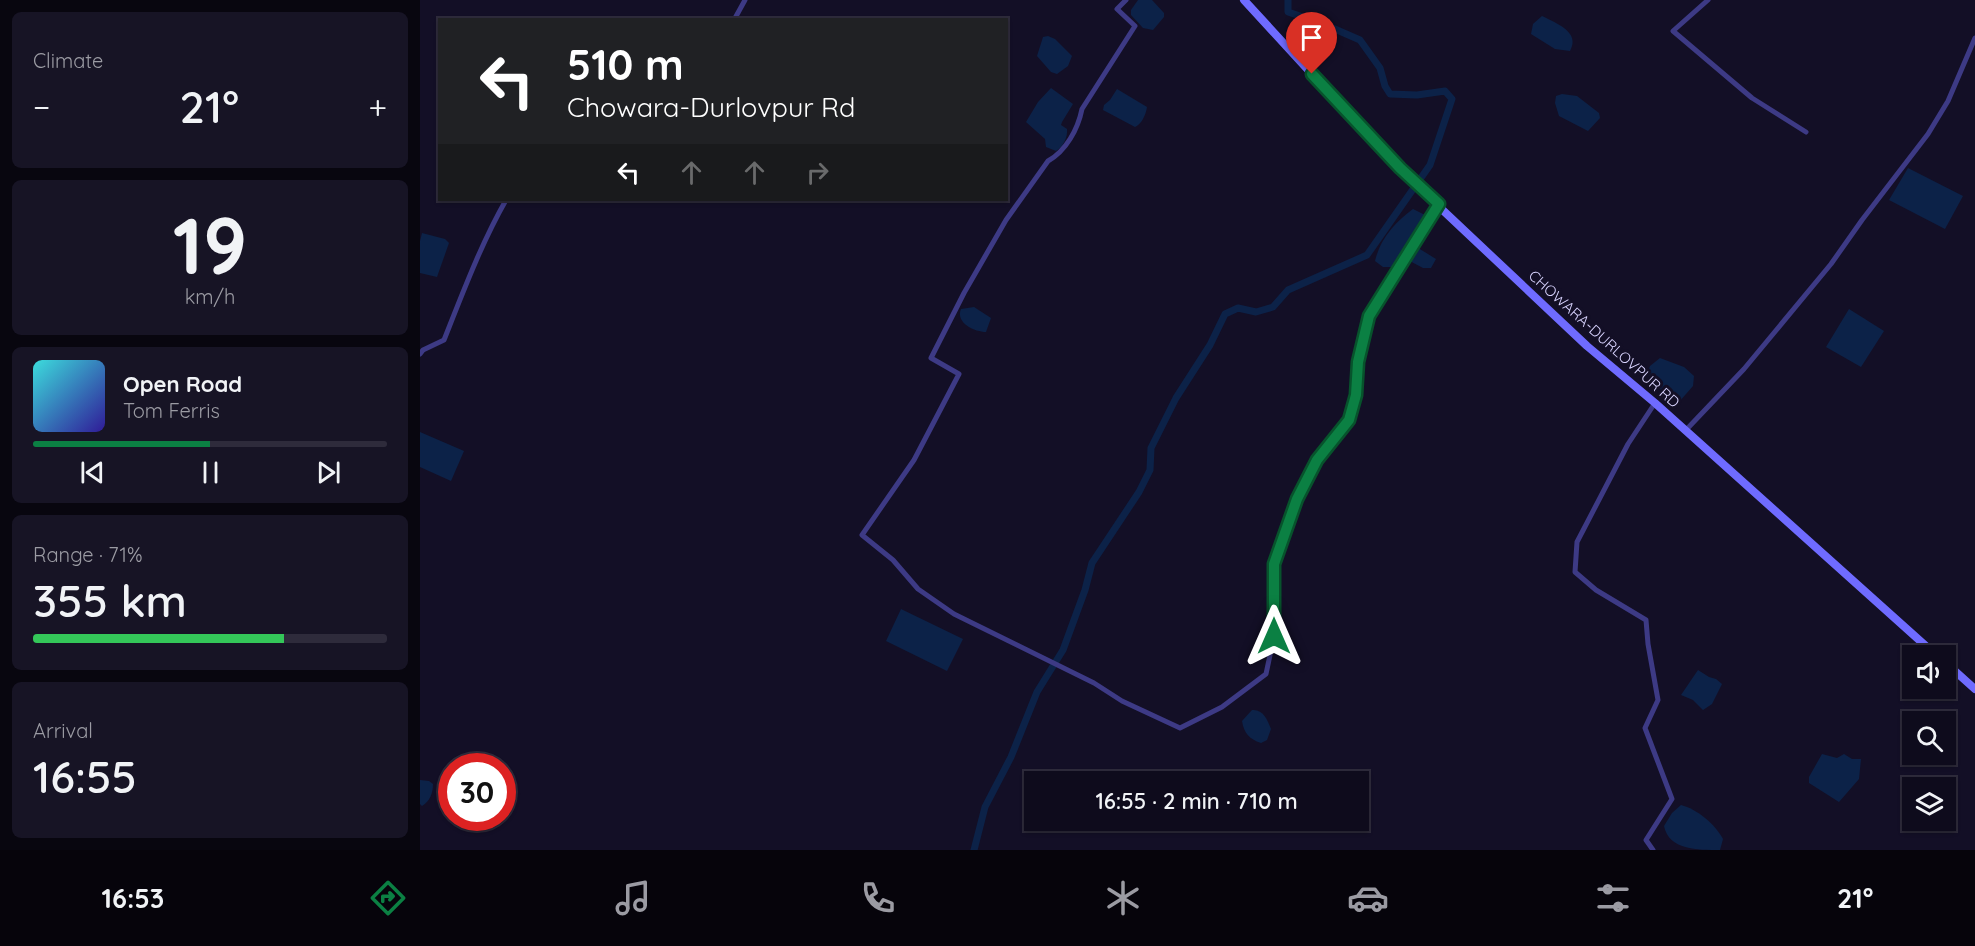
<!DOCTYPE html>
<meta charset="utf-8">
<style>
:root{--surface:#0e0b1c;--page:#171425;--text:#f1f3f6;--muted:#9b9ba3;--line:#2e2b3b;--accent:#0b8043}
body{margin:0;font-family:Quicksand,sans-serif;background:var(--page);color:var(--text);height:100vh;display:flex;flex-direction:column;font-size:22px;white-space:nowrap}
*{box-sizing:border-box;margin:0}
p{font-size:20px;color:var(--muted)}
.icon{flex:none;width:33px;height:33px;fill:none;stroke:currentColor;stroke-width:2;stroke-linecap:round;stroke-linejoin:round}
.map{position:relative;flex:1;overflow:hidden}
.sheet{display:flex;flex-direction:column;gap:12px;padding:12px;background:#08060f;width:420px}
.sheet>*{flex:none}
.banner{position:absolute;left:18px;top:18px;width:570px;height:183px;border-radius:0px;box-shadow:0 2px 4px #0004,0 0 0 2px var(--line);background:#202124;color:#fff;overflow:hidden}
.controls{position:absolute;left:1482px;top:645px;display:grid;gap:12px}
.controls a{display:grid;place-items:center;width:54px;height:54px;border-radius:0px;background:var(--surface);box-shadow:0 2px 4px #0004,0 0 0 2px var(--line);font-size:30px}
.speed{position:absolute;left:18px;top:753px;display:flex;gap:12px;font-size:30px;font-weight:700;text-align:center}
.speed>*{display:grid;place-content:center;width:78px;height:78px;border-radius:50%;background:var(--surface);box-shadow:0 2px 4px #0004,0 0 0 2px var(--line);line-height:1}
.speed .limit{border:9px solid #d22;background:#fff;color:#111}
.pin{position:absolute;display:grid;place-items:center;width:51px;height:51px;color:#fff;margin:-62px -26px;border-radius:50% 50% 50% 0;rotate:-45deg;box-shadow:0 0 6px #0007}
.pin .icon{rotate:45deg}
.me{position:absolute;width:66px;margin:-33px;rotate:0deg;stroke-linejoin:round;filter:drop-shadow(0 0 4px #0008)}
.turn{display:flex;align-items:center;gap:21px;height:126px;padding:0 30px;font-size:27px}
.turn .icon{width:78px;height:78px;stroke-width:2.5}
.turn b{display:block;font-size:42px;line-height:51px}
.lanes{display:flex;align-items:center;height:57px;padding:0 30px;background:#0003;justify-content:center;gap:30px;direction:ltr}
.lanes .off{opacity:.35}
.big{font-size:45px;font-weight:600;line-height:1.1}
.sheet .widget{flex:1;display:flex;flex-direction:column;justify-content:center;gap:9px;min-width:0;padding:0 21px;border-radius:9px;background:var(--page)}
.sheet .dial{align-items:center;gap:0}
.dial b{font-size:78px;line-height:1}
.song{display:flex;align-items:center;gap:18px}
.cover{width:72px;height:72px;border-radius:9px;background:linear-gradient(135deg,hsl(180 70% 55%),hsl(250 70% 35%))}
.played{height:6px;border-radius:3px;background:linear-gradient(90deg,var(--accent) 50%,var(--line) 50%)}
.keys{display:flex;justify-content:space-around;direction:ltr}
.heat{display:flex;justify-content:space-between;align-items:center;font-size:33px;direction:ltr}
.charge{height:9px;border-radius:4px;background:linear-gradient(90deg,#34c759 71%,var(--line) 0)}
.trip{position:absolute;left:604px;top:771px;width:345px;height:60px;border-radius:0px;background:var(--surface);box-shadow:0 2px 4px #0004,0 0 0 2px var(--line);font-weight:600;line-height:60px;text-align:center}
.dock{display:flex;height:96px;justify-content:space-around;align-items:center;background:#06040b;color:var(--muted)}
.dock .icon{width:42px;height:42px}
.dock .current{color:var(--accent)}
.dock b{font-size:27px;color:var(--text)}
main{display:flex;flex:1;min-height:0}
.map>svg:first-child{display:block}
.water{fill:#0c2248}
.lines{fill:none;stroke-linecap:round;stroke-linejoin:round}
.canal{stroke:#0c2248;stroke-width:7}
.street{stroke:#3d3a85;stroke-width:5}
.secondary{stroke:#6f6bff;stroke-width:8}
.route-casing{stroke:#07532c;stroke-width:15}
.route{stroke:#0b8043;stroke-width:10}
.labels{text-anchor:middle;stroke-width:6;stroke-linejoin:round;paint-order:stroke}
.street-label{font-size:15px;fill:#d9d4ff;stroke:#130f26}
</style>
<main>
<section class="sheet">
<div class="widget"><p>Climate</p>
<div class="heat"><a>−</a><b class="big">21°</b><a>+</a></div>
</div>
<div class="widget dial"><b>19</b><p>km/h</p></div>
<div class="widget">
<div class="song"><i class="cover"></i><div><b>Open Road</b><p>Tom Ferris</p></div></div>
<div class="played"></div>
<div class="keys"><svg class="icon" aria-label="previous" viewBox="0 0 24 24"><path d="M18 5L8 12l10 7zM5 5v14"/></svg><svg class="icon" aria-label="pause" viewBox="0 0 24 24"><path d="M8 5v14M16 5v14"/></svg><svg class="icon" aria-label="next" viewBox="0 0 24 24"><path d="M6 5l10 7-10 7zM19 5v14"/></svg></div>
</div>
<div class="widget"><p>Range · 71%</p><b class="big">355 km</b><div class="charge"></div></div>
<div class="widget"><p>Arrival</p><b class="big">16:55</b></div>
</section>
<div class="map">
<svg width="1555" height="850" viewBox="0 0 1555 850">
<rect width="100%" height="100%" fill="#130f26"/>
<g class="water">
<path d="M718,0H732L744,13V17L733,30L723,28L711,15V10Z"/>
<path d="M1122,16C1136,23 1161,32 1150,51L1135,49L1111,34L1113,24Z"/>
<path d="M628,36L635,39L652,56L648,66L637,74L631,72L617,56L623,37Z"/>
<path d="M631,88L653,104L642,122L641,125L647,129C648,137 643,147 636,151L626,147L625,139L606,122L618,102Z"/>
<path d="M697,89L727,107C726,114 722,124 715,127L683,110L684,105L690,100Z"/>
<path d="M1142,94L1157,96L1179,113L1180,118L1168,131L1139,116L1135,103L1136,96Z"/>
<path d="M1488,168L1543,196L1525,229L1469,200Z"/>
<path d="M993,209L1005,215L1006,219L973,267H963L955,261C960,239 975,222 993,209Z"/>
<path d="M2,233L25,239L29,243L17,277L0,273V241Z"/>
<path d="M995,246L1016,259L1011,268H1003L986,259Z"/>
<path d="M554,307L571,318L566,332C555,332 535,323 541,309Z"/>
<path d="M1429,309L1464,331L1441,367L1406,347Z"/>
<path d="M1240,358L1264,367L1274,376L1273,386L1259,402L1225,379L1230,366Z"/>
<path d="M0,432L44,451L31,481L0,467Z"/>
<path d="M481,609L543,639L527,671L466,641Z"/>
<path d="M1278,670L1289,677L1296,679L1302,684L1292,704L1283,710L1273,700L1261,695Z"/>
<path d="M832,710C843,709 847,719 851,729L847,740L841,743C829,739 824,733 822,721Z"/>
<path d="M1402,754L1417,758L1424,754L1432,759H1441L1439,779L1419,802L1389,783V777Z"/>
<path d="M0,780L9,781L13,784C13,793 10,801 2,806L0,804Z"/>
<path d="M1261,805C1277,809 1295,824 1303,839L1300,850C1277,850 1249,850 1244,826L1252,813Z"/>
</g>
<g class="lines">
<path class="canal" d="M554,850L565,807L591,757L617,692L643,650L665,590L672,563L719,492L730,470L731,448L756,398L790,345L805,314L818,308L836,312L853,307L868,290L947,255L1010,165L1032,99L1025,91L997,95L970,94L965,86L960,68L940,40L901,23L868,12V0"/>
<g class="street">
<path d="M706,0L697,9L715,26L662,109C658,129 646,151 628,161L586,220L544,293L511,358L539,374L494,460L442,535L473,560L498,589L534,614L674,683L702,701L760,728L802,707L846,674L854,636V564L877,499L897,460L929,420L937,395L938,362L949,316L1018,206"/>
<path d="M1288,0L1253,31L1332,98L1386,132"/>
<path d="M314,20L325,0"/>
<path d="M0,354L3,350L24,340C43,292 61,244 86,200"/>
<path d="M1265,431L1324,369L1411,264L1442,220L1508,134L1528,101L1555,38"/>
<path d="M1233,850L1226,840L1252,799L1225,728L1238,700L1228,644L1226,620L1176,590L1155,572L1157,542L1208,444L1235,403"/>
</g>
<g class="secondary">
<path d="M824,0L979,169L1167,346L1235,403L1517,656"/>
<path d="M1526,663L1555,689"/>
</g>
</g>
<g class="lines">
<g class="route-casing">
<path id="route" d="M854,636V564L877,499L897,460L929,420L936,395L938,362L949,316L1019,204L980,168L892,74"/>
</g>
<use href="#route" class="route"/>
</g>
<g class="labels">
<g class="street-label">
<text transform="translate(1184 339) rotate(42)" y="5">CHOWARA-DURLOVPUR RD</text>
</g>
</g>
</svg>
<div class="controls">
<a><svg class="icon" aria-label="sound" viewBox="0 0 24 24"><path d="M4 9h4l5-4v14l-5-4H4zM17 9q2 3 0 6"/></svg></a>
<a><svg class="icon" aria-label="search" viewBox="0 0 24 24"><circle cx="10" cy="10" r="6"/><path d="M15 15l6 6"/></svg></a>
<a><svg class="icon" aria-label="layers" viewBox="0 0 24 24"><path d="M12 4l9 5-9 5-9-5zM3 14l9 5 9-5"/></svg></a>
</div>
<div class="speed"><div class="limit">30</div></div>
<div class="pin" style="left:892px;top:74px;background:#d93025"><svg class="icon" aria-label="arrive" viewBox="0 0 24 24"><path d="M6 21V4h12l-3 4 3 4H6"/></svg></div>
<svg class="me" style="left:854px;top:636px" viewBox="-20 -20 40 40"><path d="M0-17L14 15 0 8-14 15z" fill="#0b8043" stroke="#fff" stroke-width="4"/></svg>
<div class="trip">16:55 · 2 min · 710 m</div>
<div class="banner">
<div class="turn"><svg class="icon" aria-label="left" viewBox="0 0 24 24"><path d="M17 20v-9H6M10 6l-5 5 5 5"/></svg><div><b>510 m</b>Chowara-Durlovpur Rd</div></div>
<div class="lanes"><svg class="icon" aria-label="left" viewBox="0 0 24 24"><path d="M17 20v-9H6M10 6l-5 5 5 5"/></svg><svg class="icon off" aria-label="ahead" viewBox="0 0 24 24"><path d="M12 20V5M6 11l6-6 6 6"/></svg><svg class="icon off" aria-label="ahead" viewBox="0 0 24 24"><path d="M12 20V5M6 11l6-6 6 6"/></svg><svg class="icon off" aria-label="right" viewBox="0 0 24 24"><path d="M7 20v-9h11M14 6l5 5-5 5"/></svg></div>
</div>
</div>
</main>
<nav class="dock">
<b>16:53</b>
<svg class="icon current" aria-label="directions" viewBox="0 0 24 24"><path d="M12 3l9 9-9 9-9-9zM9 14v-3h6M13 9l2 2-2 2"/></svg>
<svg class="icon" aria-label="music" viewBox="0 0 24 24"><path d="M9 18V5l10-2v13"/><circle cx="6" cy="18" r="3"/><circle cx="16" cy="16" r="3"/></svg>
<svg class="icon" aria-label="phone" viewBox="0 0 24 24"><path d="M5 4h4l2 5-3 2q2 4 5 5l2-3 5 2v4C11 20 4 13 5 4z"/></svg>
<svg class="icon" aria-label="climate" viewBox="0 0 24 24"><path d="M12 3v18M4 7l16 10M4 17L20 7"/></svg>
<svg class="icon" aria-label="car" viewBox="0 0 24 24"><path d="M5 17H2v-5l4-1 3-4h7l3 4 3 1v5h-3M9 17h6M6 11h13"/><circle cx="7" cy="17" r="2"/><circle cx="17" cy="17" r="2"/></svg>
<svg class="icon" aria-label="filters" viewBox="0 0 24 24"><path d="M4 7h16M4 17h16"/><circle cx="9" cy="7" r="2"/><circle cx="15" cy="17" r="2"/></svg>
<b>21°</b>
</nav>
